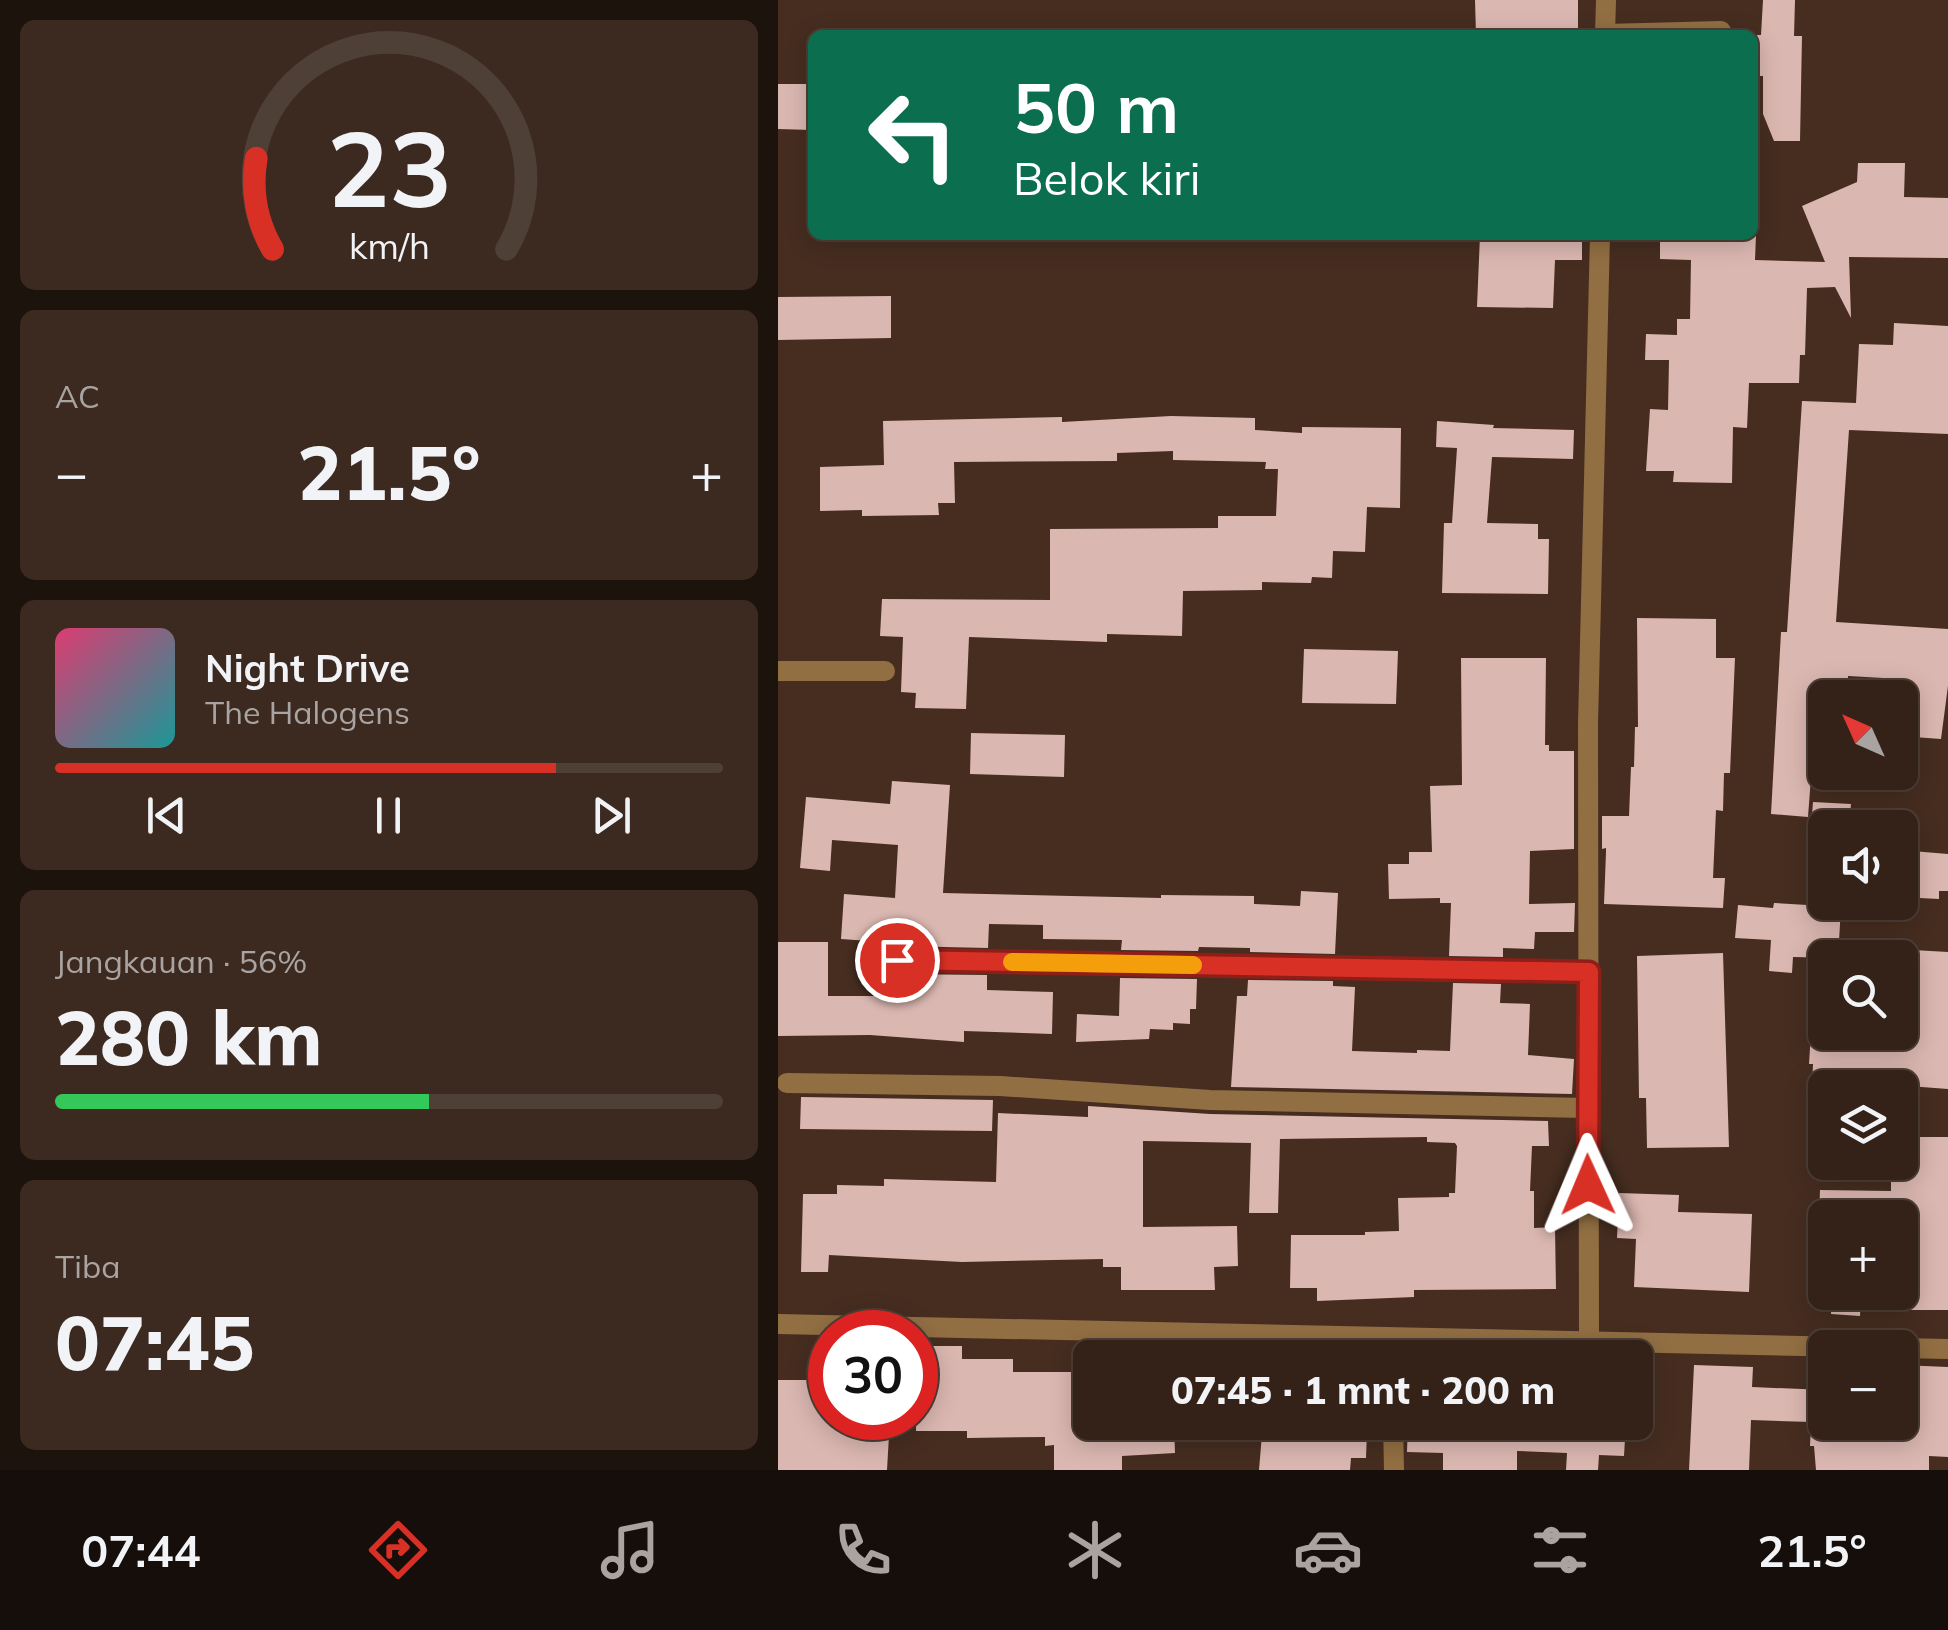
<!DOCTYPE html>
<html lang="id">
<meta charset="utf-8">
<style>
:root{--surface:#342218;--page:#3c2a21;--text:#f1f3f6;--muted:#a9a4a2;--line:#4e3f37;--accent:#d93025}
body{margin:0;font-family:Mulish,sans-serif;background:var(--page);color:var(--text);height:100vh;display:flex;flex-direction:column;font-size:38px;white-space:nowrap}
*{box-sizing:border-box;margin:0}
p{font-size:32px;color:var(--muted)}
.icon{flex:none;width:55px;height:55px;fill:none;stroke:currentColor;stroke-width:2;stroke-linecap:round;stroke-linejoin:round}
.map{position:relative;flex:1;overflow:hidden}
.panel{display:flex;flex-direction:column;gap:20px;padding:20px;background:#1d130d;width:778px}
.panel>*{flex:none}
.top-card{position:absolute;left:30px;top:30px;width:950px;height:210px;border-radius:15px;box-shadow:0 5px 25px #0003,0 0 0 2px var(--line);background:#0b6e4f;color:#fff;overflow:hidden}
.needle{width:65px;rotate:315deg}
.buttons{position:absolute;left:1030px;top:680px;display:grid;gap:20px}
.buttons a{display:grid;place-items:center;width:110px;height:110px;border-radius:15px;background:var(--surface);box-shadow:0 5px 25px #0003,0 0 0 2px var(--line);font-size:50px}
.speed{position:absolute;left:30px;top:1310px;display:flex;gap:20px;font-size:50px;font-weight:700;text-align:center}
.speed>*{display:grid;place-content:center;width:130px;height:130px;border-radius:50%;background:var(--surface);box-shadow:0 5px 25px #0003,0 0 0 2px var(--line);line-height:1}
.speed .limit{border:15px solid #d22;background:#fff;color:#111}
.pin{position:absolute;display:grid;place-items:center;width:85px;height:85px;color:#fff;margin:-42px;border:5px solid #fff;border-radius:50%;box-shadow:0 2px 10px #0007}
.me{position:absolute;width:110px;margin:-55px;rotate:359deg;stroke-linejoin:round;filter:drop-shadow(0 0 8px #0008)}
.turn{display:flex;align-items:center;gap:35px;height:210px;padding:0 40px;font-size:45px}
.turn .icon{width:130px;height:130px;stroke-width:2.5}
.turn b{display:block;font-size:70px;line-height:85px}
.big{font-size:75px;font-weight:800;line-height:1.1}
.panel .tile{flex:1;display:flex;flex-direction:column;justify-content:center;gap:15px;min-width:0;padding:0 35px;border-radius:15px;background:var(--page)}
.panel .dial{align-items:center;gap:0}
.dial svg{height:260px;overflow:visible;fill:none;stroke:var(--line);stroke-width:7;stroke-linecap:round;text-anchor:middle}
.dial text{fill:var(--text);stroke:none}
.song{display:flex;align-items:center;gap:30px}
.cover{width:120px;height:120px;border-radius:15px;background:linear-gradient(135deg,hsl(340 70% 55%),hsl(180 70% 35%))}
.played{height:10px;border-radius:5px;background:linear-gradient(90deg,var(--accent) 75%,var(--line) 75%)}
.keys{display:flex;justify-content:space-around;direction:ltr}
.heat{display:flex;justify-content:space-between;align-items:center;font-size:55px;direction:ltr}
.charge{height:15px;border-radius:8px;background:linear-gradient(90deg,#34c759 56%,var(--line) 0)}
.trip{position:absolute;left:295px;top:1340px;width:580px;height:100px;border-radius:15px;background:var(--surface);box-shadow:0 5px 25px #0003,0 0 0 2px var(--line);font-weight:800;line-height:100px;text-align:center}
.dock{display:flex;height:160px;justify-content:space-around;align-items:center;background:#150e0a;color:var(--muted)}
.dock .icon{width:70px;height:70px}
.dock .active{color:var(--accent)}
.dock b{font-size:45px;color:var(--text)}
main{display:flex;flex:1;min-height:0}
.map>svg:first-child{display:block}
.building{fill:#dbb7b1}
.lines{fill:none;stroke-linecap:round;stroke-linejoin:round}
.street{stroke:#926f43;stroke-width:20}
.route-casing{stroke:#8d1f18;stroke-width:25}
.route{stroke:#d93025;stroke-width:18}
.slow{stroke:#f59e0b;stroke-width:18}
</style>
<main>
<section class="panel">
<div class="tile dial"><svg viewBox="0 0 100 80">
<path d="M14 69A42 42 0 1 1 86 69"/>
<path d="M14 69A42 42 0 0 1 9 41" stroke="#d93025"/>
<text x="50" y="56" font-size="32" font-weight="700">23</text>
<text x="50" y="72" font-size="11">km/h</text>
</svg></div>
<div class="tile"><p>AC</p>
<div class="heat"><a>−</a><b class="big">21.5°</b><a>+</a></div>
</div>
<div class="tile">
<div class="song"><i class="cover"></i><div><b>Night Drive</b><p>The Halogens</p></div></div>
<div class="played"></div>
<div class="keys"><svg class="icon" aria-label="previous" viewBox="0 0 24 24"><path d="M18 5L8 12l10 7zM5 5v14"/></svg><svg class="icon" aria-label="pause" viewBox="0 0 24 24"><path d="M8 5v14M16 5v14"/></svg><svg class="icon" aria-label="next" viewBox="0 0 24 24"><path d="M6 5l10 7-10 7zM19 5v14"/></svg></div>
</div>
<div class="tile"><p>Jangkauan · 56%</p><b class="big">280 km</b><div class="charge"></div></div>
<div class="tile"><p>Tiba</p><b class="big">07:45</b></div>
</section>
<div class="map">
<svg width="1171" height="1470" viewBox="0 0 1171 1470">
<rect width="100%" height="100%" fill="#462d20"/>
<g class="building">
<path d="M697,0H800V35H698Z"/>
<path d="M985,0H1017L1016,36H1024L1022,141H996L985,114V76H975V35H983Z"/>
<path d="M0,84H35L34,130L0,129Z"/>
<path d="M1080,163H1127L1126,197L1171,198V258L1071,257L1073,318L1057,287L1029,288L1027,355H1022L1021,383H971L969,428L955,427L954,483L895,482L896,471H868L872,409L890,410L891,360H867L868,334L899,335V319H912L913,260L882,259V235H978L977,260L1047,262L1024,206L1079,182Z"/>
<path d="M702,235H804V260H777L775,308L699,307Z"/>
<path d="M113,296V338L0,340V297Z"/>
<path d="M1116,323L1171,326V434L1071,430L1058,622L1171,629V678L1163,739L1122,736L1123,679L1070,676L1069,698H1048V738H1036L1030,817L993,814L1003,632H1009L1024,401L1078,403L1081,344L1115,345Z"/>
<path d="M393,416L477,418V430L524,433V427L623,428L622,508L589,507L587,552L555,551L554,578L534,577L533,583L484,582V590L405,591L404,636L329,634V642L191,637L188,709L137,708L138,693L123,692L125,637L102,636L104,599L272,600V529L440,528V516H498L500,469H487L488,462L395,460V451L339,453V461L176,462L177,503H160L161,515L84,516V510L42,511V467L106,465L105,421L284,417V422Z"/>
<path d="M659,421L716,425L715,428L796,430L795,459L714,457L709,523L760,524V539H771L770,594L664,593L666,523H674L679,448L658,447Z"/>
<path d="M859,618L938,619V658H957L952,773H946L945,811L938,810L935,878H947L945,908L826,904L828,852V848L824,849V816H851L853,767H856L857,727H860Z"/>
<path d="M526,649L620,651L618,704L524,703Z"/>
<path d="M683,658H768L767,745H771V751H796V849L752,851L751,904L797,903L796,932H757L756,949L725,948V957L671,956L673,903H662V898L611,899L610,864H631V852H654L652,786L684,785Z"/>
<path d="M193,733L287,735L286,777L192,774Z"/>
<path d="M114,781L172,785L165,893L383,898V895L476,896V904L522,906L523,891L560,893L557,954L472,952V948L421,947L420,951L343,950L344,940L265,939V925L211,924L210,948L120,946V943L63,939L66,894L117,898L120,845L54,840L52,871L22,868L28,797L112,804Z"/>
<path d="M1035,802L1073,804L1071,828H1033Z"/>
<path d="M1122,850L1171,854V891H1161V899L1122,897Z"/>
<path d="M996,903L1063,907L1060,958L1015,957L1014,973L991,971L993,940L957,938L960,905L995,908Z"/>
<path d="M0,942H50V996H117L118,974L209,975V990L275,992L274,1034L186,1031V1042L92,1035L0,1036Z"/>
<path d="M1135,950L1171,952V1089L1117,1085L1034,1088L1035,1064H1031L1033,1032H1126L1129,991H1133Z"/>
<path d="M945,953L951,1147L869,1148L868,1098H861L859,956Z"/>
<path d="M342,978L419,979L418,1009H412V1024L395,1023V1030L372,1029L371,1039L298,1042L299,1014L341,1016Z"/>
<path d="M470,980L555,981V986L577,987L574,1051L639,1053V1050L672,1051L675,983L723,984L722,1003L752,1004L750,1055L796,1059L794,1094L453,1087L459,996H469Z"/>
<path d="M23,1097L215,1100L214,1131L22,1129Z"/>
<path d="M310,1106L432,1114L770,1121L771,1146H754L752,1191H756V1228L777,1227L778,1289L636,1290V1297L539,1301V1288H512L513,1235H587V1232L621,1231L620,1198L671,1197V1193H677L679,1146L677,1143L649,1142V1137L502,1139L500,1213H471L473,1143L365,1141V1227L459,1226L460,1266L436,1267L437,1290H343V1267H325V1259L184,1262L51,1255L50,1272H23L25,1194H59V1185L106,1186V1179L218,1182L220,1113L310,1117Z"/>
<path d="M1122,1137H1171V1310H1122V1218H1041L1042,1190L1113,1191V1162H1122Z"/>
<path d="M841,1193L901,1195L900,1212L974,1214L971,1292L856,1287L858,1239L839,1238Z"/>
<path d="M1054,1292H1083L1082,1316L1053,1314Z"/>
<path d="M138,1346H184V1359H235V1372H312V1422H396L397,1453L344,1456V1470H276V1445L267,1446V1437L189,1438V1431H138Z"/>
<path d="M916,1365L975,1367L974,1387L1048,1390V1422H1122V1365L1171,1367V1457L1151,1456V1470H1038L1036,1446H1032L1033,1422L973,1420L971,1470H911Z"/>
<path d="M0,1380H52V1418H112L109,1470H0Z"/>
<path d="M485,1422L575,1424V1431H589L588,1458H573L572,1470H481Z"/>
<path d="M630,1422H848L846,1456L821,1455L820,1470H788L789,1453L739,1451V1470H665V1453L629,1452Z"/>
</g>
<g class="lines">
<g class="street">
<path d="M827,34L943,31"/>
<path d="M827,35L828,0"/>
<path d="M0,671H107"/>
<path d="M119,960L811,972"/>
<path d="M9,1083L222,1086L432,1100L809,1108"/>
<path d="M0,1324L1117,1348"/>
<path d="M811,1339L810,724L822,235"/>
<path d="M1122,1348L1171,1349"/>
<path d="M615,1422L616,1470"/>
</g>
</g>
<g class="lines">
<g class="route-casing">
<path id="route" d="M119,960L811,972L810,1185"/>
</g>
<use href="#route" class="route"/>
<path class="slow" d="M234,962L415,965"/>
</g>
</svg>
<div class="buttons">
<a><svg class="needle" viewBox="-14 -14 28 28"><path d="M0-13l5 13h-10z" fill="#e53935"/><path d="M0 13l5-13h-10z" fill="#a9a4a2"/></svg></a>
<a><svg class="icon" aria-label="sound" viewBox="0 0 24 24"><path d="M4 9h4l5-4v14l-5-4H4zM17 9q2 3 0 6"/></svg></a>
<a><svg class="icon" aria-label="search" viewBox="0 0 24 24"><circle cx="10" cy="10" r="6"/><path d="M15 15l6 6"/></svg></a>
<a><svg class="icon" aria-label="layers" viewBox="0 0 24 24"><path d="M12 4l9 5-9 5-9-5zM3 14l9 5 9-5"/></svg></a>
<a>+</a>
<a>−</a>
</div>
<div class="speed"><div class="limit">30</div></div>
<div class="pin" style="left:119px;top:960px;background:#d93025"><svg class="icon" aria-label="arrive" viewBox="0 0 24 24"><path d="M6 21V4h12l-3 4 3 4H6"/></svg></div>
<svg class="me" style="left:810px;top:1185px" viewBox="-20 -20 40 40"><path d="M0-17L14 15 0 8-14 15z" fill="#d93025" stroke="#fff" stroke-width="4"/></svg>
<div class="trip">07:45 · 1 mnt · 200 m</div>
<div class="top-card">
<div class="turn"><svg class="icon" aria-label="left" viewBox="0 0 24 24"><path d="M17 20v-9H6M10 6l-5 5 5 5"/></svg><div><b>50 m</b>Belok kiri</div></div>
</div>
</div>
</main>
<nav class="dock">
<b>07:44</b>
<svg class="icon active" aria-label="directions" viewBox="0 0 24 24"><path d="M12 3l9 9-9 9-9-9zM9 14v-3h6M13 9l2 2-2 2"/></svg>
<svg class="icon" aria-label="music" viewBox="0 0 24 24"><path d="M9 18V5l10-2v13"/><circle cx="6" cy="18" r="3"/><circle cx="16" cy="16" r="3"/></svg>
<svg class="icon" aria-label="phone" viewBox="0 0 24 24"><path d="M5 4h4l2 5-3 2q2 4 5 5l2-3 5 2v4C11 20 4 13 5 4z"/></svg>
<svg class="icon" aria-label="climate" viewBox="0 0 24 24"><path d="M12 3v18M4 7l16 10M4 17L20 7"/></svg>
<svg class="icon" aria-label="car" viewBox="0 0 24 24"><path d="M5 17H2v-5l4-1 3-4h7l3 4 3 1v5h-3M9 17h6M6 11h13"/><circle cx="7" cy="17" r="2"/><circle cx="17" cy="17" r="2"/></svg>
<svg class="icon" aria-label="filters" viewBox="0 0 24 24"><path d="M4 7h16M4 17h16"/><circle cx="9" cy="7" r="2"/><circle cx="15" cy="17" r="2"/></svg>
<b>21.5°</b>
</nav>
